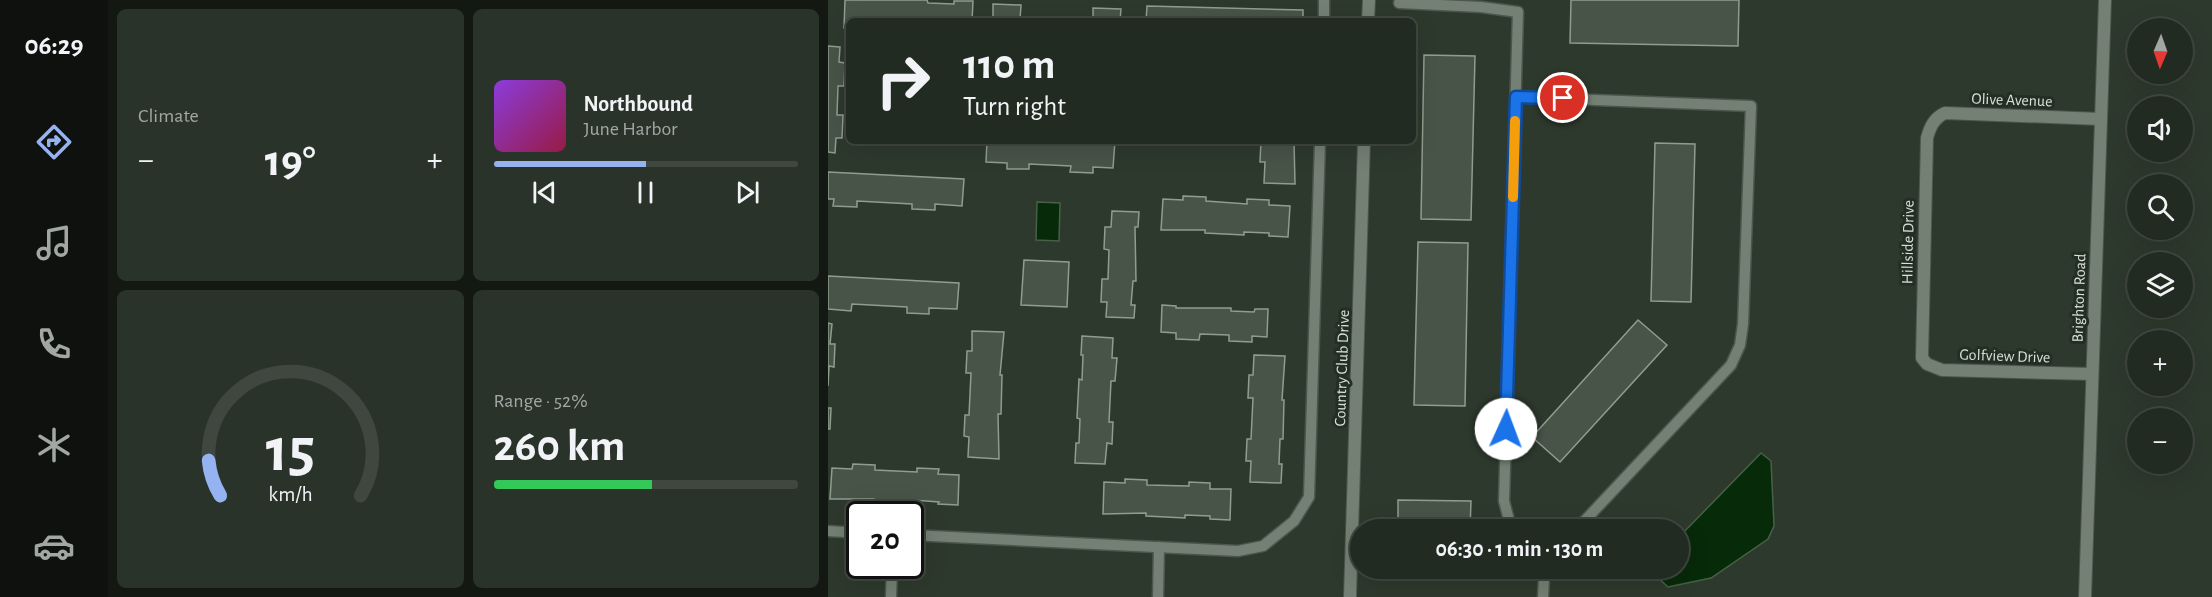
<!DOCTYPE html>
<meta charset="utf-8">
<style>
:root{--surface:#222b22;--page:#2a332a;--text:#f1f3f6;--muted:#a2a7a5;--line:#3f4740;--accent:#95b2f1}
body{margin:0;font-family:"Alegreya Sans",sans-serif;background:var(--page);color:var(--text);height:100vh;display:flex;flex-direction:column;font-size:22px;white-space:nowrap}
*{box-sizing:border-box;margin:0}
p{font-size:20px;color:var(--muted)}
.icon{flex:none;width:33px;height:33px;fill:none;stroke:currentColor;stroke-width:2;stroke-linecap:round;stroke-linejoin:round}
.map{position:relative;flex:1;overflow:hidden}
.drawer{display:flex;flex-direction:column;gap:9px;padding:9px;background:#131813;width:720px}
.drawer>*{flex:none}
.hud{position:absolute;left:18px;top:18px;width:570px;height:126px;border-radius:9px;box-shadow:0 6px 24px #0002,0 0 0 2px var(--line);background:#222b22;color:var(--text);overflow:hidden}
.needle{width:39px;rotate:182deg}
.buttons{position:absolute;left:1299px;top:18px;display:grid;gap:12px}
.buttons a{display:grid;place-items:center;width:66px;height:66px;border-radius:50%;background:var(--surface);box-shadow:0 6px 24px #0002,0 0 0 2px var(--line);font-size:30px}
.speed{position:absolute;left:18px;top:501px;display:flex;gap:12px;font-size:30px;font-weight:700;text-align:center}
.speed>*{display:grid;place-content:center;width:78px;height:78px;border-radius:50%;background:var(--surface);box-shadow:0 6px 24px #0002,0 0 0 2px var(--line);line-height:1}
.speed .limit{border:3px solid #111;border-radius:9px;background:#fff;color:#111}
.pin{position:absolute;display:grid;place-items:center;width:51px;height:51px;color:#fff;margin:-26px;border:3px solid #fff;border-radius:50%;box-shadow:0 2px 6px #0007}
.me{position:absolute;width:66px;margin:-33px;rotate:2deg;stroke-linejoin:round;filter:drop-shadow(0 0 4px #0008)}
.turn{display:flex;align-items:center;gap:21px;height:126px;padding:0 18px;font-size:27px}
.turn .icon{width:78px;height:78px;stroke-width:2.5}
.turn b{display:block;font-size:42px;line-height:51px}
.big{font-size:45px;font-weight:600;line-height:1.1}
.drawer .tile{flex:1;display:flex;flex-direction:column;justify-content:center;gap:9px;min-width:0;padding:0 21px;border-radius:9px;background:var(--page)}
.drawer .dial{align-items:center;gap:0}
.dial svg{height:156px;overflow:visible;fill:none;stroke:var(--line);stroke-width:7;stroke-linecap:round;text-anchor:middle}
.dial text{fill:var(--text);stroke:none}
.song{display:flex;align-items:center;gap:18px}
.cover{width:72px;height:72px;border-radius:9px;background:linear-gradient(135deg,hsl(270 70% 55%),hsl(340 70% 35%))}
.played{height:6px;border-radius:3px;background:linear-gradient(90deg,var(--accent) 50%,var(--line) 50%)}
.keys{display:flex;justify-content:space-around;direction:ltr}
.heat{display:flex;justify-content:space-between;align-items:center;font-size:33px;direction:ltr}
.charge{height:9px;border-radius:4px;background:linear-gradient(90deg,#34c759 52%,var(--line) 0)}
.drawer .tiles{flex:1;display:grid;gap:9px;grid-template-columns:repeat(2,1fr)}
.trip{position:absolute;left:522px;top:519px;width:339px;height:60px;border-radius:30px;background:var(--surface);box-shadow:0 6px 24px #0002,0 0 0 2px var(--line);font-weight:600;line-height:60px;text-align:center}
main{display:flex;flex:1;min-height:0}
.dock{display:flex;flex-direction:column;width:108px;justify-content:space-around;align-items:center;background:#0e110e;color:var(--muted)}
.dock .icon{width:42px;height:42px}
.dock .current{color:var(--accent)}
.dock b{font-size:27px;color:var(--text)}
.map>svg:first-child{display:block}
.water{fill:#072a09;stroke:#466147;stroke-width:1.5}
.building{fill:#485448;stroke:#8f9d8f;stroke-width:1.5}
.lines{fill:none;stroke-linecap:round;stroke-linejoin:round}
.service-casing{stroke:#4d564c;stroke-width:13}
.minor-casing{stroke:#4d564c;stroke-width:14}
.tertiary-casing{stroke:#4d564c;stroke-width:14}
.service{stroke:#738073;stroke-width:10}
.minor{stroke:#738073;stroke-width:12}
.tertiary{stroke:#738073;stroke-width:12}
.route-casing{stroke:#114b97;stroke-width:15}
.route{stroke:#1a73e8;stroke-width:10}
.slow{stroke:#f59e0b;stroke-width:10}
.labels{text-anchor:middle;stroke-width:6;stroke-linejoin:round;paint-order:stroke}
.street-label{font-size:16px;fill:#d9e0d9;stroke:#242f24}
</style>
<main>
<nav class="dock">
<b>06:29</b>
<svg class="icon current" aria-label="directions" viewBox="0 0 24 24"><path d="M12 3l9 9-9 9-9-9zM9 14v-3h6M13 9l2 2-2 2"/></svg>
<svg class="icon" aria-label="music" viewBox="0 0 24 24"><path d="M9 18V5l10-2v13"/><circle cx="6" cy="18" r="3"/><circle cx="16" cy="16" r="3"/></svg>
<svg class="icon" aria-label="phone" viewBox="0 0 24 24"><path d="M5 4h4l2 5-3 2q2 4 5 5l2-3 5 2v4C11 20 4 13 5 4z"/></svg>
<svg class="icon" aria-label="climate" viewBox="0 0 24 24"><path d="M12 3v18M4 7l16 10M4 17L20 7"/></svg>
<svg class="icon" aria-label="car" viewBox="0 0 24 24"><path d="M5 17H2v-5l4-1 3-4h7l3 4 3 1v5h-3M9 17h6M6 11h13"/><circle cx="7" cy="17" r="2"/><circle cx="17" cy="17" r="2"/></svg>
</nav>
<section class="drawer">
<div class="tiles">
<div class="tile"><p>Climate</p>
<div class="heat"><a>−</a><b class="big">19°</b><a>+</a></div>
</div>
<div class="tile">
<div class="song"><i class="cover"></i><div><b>Northbound</b><p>June Harbor</p></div></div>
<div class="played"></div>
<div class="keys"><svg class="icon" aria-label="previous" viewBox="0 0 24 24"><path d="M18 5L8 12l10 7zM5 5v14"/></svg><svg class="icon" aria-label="pause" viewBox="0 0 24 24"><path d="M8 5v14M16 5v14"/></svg><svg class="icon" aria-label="next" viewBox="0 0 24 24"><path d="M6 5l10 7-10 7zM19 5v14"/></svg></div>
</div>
<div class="tile dial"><svg viewBox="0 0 100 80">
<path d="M14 69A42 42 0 1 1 86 69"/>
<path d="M14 69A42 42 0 0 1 8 51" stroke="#95b2f1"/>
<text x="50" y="56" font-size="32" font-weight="700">15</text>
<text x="50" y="72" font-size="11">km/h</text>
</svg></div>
<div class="tile"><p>Range · 52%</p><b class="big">260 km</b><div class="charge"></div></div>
</div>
</section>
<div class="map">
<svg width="1384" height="597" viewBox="0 0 1384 597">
<rect width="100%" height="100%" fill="#2e392d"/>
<g class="water">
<path d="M209,202L232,203L231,241L208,240Z"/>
<path d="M933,453L943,461L946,526L940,539L883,578L840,587L827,575L825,569L850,568L851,537Z"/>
</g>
<g class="building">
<path d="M17,0H99L100,3L126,4V1H145L144,21H21V29L16,28Z"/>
<path d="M743,0H911L910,46L742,43Z"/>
<path d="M165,4L193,5L192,20L159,21L165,20Z"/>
<path d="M319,6L475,10V21H318Z"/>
<path d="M265,8L293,9L292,21H265Z"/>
<path d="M0,46L12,47L11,62L17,63L16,86H10L9,115H15L14,138H8L7,153L0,152Z"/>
<path d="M596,55L647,56L643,220L593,219Z"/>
<path d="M159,141H287L285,168L265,167V173L242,172L243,166L201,164V169H179V163L158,162Z"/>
<path d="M433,141H466L467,184L436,183L437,162H432Z"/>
<path d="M827,143L867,144L863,302L823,301Z"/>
<path d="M0,172L136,179L134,206L107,204V210L84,209V204L29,201V207L5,206L6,199H0Z"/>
<path d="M355,196L378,197V201L419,204V199L441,200V205L462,206L460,237L441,236V233L416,232V235L377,233V230H333L335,199L355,200Z"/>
<path d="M284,211L311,212L310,227H307L308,281H305L303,305H307L306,318L278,317L279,302H273L274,279H280L281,250L276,249L277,227H283Z"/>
<path d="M590,242L640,243L637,406L586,405Z"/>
<path d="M196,260L241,262L239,307L193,305Z"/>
<path d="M0,276L131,283L129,309L101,308V314L79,313V307L24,304L23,311L0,309Z"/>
<path d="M334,305L348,306V308H403V311L426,312L427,309H440L439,337L424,336V342L401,341V335L372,334L371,340L348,339V333L333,332Z"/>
<path d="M810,320L839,345L732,462L704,437Z"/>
<path d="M0,323L4,324L2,344H7L6,367L1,366L0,386Z"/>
<path d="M144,331L176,332L172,375H174L173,414H170L171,459L140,457L141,437L136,436L137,415H141L143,373H138L139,351H144Z"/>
<path d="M254,336L285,338L284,358H289L287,381H283L281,422H285L284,444L279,443L277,464L247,463L248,443H251L252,419L249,418L251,379L254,380L255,355H253Z"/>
<path d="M426,355L457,356L454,400H456L455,439H452L451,464H454L453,483L422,482L423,461H418L419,439H423L425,398H420L421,375H425Z"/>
<path d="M0,408H3L2,429H0Z"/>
<path d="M25,464L47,465V470L89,472V468L111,469L110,474L131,475L130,505L110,504L111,502L85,500V503L46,501V499H2L4,468L24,469Z"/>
<path d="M297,479L319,480V485L361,486V482L382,483V489H403L402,520L382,519V516L357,515V518L318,516V513L275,514L276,482L297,483Z"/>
<path d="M570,500L643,501L642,530H570Z"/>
<path d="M569,568H641V575L569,573Z"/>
</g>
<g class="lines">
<g class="service-casing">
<g id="service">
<path d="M571,3L653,7L690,12L676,501L681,520L687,530"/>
<path d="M496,21V0"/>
<path d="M688,97L923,106L915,324L912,345L903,365L748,530"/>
<path d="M0,531L32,533"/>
<path d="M82,535L410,551L435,546L466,521L481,497L492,141"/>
<path d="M63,597L64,566"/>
<path d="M330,597L331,547"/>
<path d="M715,597L716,579L721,568"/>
</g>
</g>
<g class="minor-casing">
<g id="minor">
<path d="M1264,374L1114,370L1099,364L1094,358L1099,138C1102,127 1106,118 1117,113L1272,119"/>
<path d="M1257,597L1277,0"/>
</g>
</g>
<g class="tertiary-casing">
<g id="tertiary">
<path d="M540,21L541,0"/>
<path d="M522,597L536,141"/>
</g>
</g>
<use href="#service" class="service"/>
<use href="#minor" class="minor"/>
<use href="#tertiary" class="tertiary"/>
</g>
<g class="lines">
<g class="route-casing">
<path id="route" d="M678,429L688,97L735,98"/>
</g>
<use href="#route" class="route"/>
<path class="slow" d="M685,197L687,121"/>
</g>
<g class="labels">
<g class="street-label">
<text transform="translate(1184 99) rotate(2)" y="6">Olive Avenue</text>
<text transform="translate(1079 242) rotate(-89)" y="6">Hillside Drive</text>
<text transform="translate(1250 298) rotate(-88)" y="6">Brighton Road</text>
<text transform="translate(1177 355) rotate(2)" y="6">Golfview Drive</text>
<text transform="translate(513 368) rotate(-88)" y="6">Country Club Drive</text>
</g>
</g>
</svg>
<div class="buttons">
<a><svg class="needle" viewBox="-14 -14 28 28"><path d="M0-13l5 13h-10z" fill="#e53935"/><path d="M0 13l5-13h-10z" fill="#a2a7a5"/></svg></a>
<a><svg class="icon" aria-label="sound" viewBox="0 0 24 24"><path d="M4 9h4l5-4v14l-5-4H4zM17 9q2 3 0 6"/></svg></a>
<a><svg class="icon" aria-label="search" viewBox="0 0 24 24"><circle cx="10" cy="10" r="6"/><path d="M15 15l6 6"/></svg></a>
<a><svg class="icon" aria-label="layers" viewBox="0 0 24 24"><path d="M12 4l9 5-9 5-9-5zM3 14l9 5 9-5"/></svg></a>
<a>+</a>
<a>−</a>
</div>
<div class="speed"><div class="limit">20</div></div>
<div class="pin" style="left:735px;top:98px;background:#d93025"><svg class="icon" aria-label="arrive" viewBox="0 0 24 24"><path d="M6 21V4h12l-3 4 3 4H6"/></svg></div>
<svg class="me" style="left:678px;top:429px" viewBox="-20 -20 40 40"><circle r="19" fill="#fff"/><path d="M0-13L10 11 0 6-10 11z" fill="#1a73e8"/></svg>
<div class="trip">06:30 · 1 min · 130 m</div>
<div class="hud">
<div class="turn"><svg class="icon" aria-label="right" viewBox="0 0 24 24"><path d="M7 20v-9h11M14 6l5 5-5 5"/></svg><div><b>110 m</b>Turn right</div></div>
</div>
</div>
</main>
